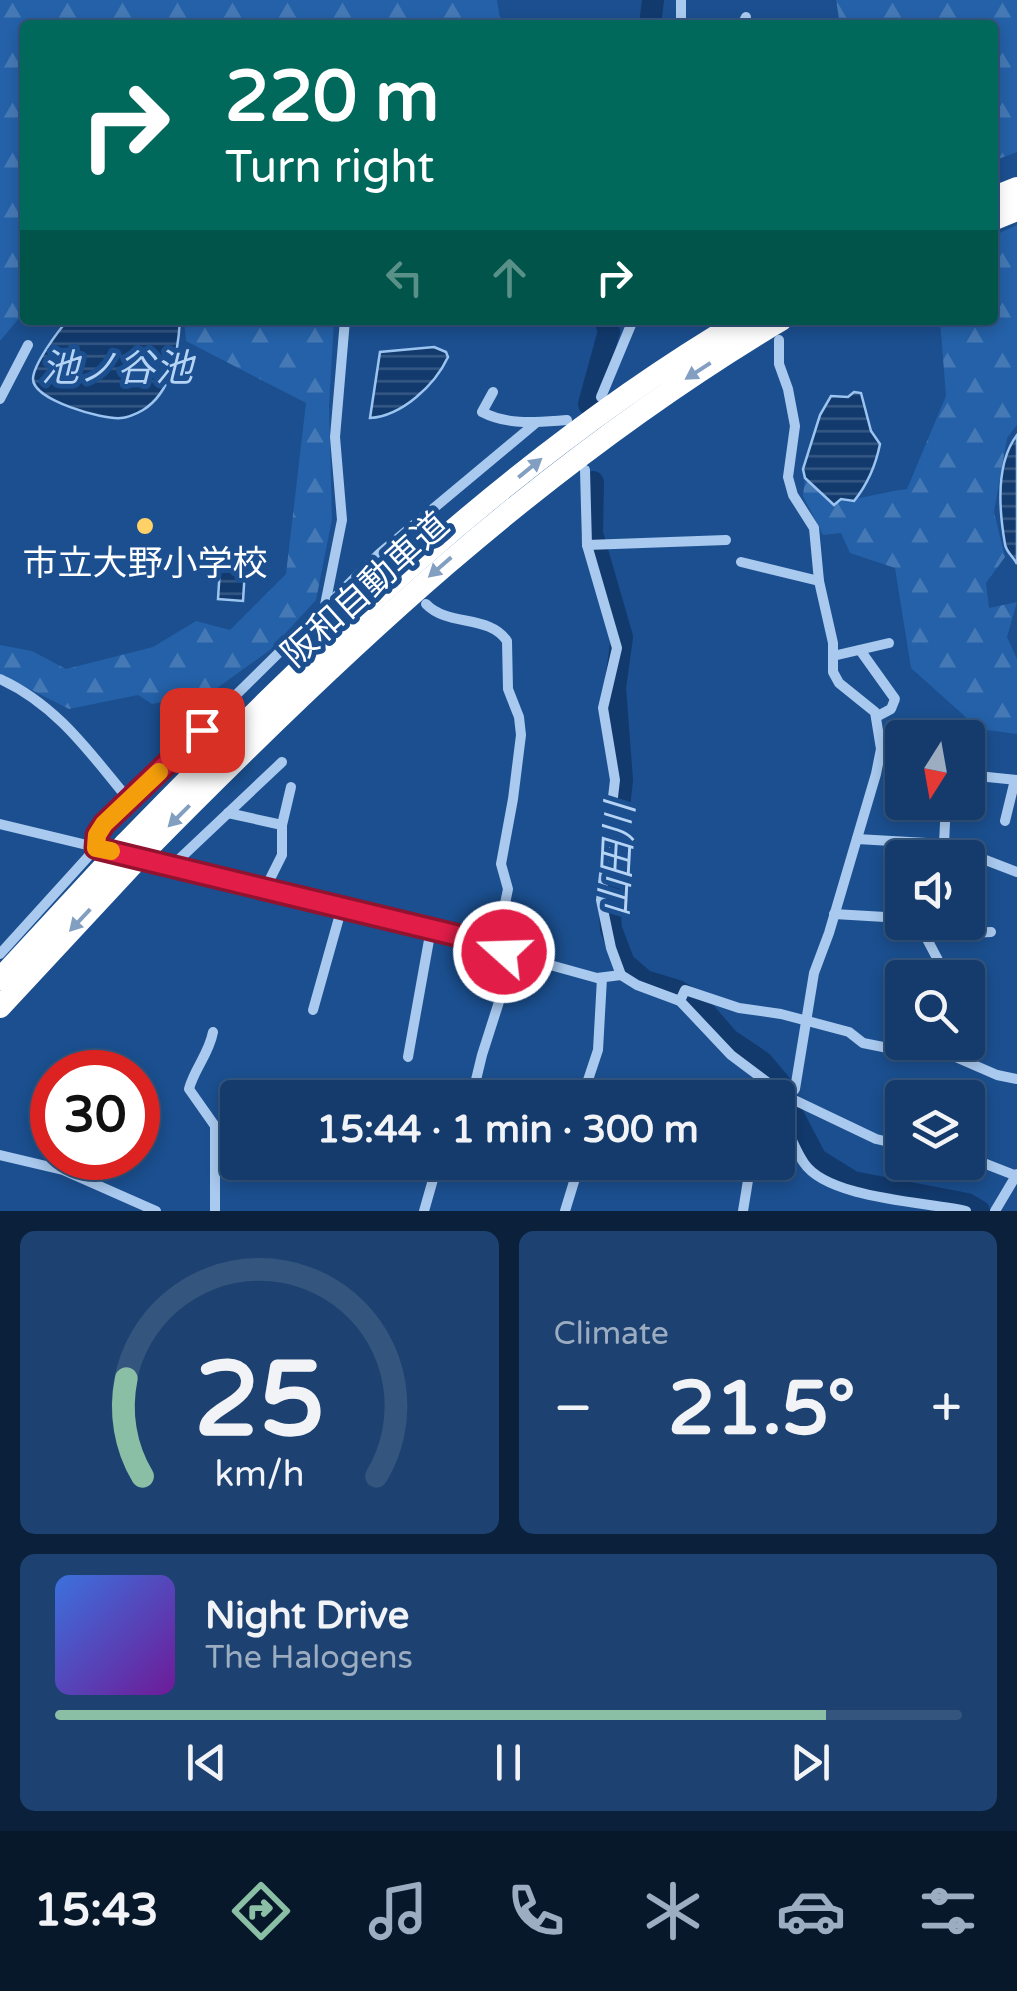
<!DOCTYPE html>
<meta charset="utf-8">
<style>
:root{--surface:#143b6b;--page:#1d4271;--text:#f1f3f6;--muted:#9dadc1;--line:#33557e;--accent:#8abfa5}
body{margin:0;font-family:"Varela Round","Noto Sans JP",sans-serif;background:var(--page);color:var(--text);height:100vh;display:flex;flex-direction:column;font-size:38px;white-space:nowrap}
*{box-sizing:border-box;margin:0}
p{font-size:32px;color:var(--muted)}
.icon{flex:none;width:55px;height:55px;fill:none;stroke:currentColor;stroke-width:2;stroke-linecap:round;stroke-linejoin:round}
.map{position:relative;height:1211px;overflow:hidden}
.panel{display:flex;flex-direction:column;gap:20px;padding:20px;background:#0b203b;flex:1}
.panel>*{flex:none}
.guide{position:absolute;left:20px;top:20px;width:978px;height:305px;border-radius:10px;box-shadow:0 5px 15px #0003,0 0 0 2px var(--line);background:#00695c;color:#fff;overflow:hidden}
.needle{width:65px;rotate:191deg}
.controls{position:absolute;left:885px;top:720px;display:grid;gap:20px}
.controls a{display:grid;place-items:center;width:100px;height:100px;border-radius:10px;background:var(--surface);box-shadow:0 5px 15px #0003,0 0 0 2px var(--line);font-size:50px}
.speed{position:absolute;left:30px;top:1050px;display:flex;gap:20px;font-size:50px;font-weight:700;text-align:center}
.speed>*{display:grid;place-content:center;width:130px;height:130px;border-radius:50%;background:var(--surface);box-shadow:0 5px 15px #0003,0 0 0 2px var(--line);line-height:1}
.speed .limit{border:15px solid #d22;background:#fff;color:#111}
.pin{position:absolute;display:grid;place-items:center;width:85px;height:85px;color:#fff;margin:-42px;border-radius:20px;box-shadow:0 5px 15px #0006}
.me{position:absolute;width:110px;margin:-55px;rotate:290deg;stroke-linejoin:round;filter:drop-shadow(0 0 8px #0008)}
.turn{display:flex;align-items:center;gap:35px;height:210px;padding:0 40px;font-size:45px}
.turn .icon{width:130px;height:130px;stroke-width:2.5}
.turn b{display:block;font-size:70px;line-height:85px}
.lanes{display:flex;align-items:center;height:95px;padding:0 40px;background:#0003;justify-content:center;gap:50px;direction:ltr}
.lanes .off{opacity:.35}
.big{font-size:75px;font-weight:700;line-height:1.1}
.panel .widget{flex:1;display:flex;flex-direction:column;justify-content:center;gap:15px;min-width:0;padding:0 35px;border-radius:15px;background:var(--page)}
.panel .dial{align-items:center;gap:0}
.dial svg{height:260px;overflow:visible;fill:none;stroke:var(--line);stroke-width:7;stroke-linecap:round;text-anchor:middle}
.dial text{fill:var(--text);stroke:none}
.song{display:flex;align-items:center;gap:30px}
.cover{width:120px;height:120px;border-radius:15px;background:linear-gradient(135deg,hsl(220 70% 55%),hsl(280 70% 35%))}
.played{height:10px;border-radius:5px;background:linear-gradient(90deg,var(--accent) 85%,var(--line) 85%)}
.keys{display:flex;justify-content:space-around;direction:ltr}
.heat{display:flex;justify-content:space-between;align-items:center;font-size:55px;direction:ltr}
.panel .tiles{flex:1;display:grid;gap:20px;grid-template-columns:1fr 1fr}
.widget:last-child{grid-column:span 2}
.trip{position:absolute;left:220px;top:1080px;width:575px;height:100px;border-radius:10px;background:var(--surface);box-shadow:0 5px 15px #0003,0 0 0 2px var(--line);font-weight:700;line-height:100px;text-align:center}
.tabs{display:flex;height:160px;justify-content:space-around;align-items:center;background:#08182b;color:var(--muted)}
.tabs .icon{width:70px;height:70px}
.tabs .current{color:var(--accent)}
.tabs b{font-size:45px;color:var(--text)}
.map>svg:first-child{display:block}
.forest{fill:url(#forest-firs)}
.water{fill:url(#water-rules);stroke:#9cc4f0;stroke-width:2.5}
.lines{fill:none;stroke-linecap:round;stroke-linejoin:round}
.river{stroke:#123a6d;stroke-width:22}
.street{stroke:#a9c9ee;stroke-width:10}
.highway{stroke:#fff;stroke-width:22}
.highway-bridge{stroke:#fff;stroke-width:22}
.oneway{fill:#829ec1}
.route-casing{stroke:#92132f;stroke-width:25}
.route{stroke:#e11d48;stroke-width:18}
.slow{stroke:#f59e0b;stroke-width:18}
.poi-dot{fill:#ffd166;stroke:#1b4f8f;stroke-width:4}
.labels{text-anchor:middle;stroke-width:10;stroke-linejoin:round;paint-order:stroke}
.poi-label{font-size:35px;fill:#fff;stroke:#1b4f8f}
.street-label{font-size:35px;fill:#fff;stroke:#1b4f8f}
.water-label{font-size:38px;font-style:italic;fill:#b5d3f5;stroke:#1b4f8f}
</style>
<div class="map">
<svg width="1017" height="1211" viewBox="0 0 1017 1211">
<defs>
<pattern id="forest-firs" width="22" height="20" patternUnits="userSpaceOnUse" patternTransform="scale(2.5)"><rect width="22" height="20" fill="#2461a8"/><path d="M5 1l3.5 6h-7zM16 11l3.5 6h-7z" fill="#4579b5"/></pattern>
<pattern id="water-rules" width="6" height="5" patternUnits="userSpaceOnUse" patternTransform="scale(2.5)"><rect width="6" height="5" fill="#123a6d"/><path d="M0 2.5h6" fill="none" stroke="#365883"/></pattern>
</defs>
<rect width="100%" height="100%" fill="#1b4f8f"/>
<g class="forest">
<path d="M0,0H497L501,25H25V311L0,341Z"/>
<path d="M836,0H1017V152L993,161L992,25H840Z"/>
<path d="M1017,225V425L1007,438L994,512L1005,557L986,583L989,608L1017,602L1007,637L1017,659V734L979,729L911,668L895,568L850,553L841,533L823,535L803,496L805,478L834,504L840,499C857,501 887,491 907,489L946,396L940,320H992L993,236Z"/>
<path d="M184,320H334L329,406L332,519L316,600L270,650L213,691L152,704L138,695L69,709L0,674V645L32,651L66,669L153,647L196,621L230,630L286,574L306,403L186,341Z"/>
</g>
<g class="water">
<path d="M68,320H180C178,352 172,392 143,410C138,413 127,418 121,418C103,420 33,400 33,379C33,365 58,331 68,320Z"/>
<path d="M434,347L446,352L448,357C435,385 402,416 370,418L380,352Z"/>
<path d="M854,392L861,393L871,431L880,444C876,464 867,485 854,501L841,499L834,505L805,478L803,469L820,415L831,396L848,397Z"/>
<path d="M1017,435V564C1013,556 1006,552 1005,544C999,510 995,464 1017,435Z"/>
<path d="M221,551L246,553L243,601L218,599Z"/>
</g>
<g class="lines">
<g class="river">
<path d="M650,25L653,0"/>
<path d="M589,404L609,331L605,320"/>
<path d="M593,482L592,533L622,637L615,688L622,780L609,897L611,929L624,963L645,981L678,991L697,1003L728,1039L762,1062L783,1087L792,1113L816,1159L853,1182L967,1204L979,1211"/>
</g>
<g class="street">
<path d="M681,25V0"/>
<path d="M742,25L746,17"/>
<path d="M493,392L482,412C509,426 538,422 567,420"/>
<path d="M601,397L633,320"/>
<path d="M0,399L28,345"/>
<path d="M585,470L587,545L617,648L603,708L615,780L601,900L611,948L621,975"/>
<path d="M587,545L726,540"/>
<path d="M741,562L819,581"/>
<path d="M426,604C448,627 489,614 507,641L508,689L519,717L521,735L513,799L501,864L508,889L496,947"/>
<path d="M325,605L342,520L335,437L345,320"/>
<path d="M860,650L895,699L891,709L876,717"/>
<path d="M833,656L889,643"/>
<path d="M0,679C57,705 90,753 129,800"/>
<path d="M968,775L1017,780"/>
<path d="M228,813L282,825"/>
<path d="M1005,821L1015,780"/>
<path d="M0,824L116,852"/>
<path d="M857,839L944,844L1017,872"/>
<path d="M944,844L946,802"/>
<path d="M142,859L480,941L514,955L597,978L621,975L637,985L680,1001L731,1055L767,1082L773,1098"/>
<path d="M172,866L282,762"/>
<path d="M266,887L282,855V825L291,787"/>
<path d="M834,914L902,918"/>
<path d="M918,922L938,960"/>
<path d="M926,935L991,932"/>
<path d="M0,954L96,848L97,835L104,825L380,553L537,422"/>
<path d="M680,1001L685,990L739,1008L781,1014L849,1032L863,1043L923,1055H951L997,1075L1017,1079"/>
<path d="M313,1010L342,907"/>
<path d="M213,1032C209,1054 194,1069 189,1089L215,1126V1211"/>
<path d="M408,1057L431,929"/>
<path d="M466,1098L474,1088L482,1055L514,955"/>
<path d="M582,1098L598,1050L602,978"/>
<path d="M790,1098L876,1139L902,1145"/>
<path d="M778,1107C786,1125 793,1147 804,1163C828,1199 927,1202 966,1211"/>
<path d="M778,1109L795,1089L814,973L829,933L876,774L881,749L875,712L839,683L833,672V643L819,581L814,528L793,495L788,477L795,426L788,389L779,364V340"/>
<path d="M0,1155L63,1170L156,1211"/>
<path d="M968,1157L1017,1176"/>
<path d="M412,1162L436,1170"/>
<path d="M215,1166L311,1177L314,1162"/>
<path d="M424,1211L438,1162"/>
<path d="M565,1211L580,1162"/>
<path d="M743,1211L751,1162"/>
<path d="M995,1211L1017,1174"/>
</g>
<g class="highway">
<path d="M992,198L1017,188"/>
<path d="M992,220L1017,210"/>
<path d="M125,844C314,650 509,458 743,320"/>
<path d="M147,849C344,649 540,464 781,320"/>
</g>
<g class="highway-bridge">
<path d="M0,979L125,844"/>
<path d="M0,1007L147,849"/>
</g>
</g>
<defs><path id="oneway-solid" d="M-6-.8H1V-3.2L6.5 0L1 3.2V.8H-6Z" transform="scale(2.5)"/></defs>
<g class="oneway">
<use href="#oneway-solid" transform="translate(698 371) rotate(147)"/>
<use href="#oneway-solid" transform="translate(530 468) rotate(-39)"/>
<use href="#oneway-solid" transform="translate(440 567) rotate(139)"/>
<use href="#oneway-solid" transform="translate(179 816) rotate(135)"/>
<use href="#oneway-solid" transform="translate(80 920) rotate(133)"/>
</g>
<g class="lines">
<g class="route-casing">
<path id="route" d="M202,730L104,824L97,835L96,848L480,941L504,952"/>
</g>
<use href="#route" class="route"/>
<path class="slow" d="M111,851L96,848L97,835L104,824L159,772"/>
</g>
<circle class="poi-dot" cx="145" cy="526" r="10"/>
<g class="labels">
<g class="poi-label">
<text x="145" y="575">市立大野小学校</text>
</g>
<g class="street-label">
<text transform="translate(365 589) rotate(-42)" y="12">阪和自動車道</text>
</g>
<g class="water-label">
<text x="117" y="381">池ノ谷池</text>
<text transform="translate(617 860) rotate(-87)" y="13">山田川</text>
</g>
</g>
</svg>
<div class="controls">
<a><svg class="needle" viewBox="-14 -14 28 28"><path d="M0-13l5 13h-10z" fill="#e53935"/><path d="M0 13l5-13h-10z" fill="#9dadc1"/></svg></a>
<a><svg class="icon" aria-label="sound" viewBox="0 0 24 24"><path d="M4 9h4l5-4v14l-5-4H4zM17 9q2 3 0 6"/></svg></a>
<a><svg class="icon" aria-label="search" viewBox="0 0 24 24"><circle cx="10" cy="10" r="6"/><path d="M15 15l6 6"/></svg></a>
<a><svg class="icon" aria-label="layers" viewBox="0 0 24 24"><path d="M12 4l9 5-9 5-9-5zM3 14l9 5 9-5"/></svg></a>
</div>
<div class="speed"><div class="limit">30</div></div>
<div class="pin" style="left:202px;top:730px;background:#d93025"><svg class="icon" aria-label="arrive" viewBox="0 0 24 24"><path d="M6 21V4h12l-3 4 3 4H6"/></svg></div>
<svg class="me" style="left:504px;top:952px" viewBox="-20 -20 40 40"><circle r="17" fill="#e11d48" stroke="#fff" stroke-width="3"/><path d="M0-11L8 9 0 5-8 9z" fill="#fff"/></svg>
<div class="trip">15:44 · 1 min · 300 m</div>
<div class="guide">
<div class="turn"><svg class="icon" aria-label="right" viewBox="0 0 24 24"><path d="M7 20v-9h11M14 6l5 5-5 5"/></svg><div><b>220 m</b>Turn right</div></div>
<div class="lanes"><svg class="icon off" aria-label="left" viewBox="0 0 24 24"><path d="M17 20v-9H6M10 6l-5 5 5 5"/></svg><svg class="icon off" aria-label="ahead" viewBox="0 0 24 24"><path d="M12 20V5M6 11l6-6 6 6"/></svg><svg class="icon" aria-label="right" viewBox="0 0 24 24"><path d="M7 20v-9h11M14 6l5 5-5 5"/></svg></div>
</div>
</div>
<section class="panel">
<div class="tiles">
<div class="widget dial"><svg viewBox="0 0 100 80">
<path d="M14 69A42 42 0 1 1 86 69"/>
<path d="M14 69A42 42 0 0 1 9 39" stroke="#8abfa5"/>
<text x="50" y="56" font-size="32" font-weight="700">25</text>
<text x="50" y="72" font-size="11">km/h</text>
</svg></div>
<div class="widget"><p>Climate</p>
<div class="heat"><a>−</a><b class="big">21.5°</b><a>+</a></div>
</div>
<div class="widget">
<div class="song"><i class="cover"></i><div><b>Night Drive</b><p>The Halogens</p></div></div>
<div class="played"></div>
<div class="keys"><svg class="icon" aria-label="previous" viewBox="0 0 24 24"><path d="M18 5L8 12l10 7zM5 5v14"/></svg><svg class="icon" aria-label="pause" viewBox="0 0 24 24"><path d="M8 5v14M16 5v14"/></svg><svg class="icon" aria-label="next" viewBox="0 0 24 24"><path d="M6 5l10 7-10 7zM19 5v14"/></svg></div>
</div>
</div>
</section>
<nav class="tabs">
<b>15:43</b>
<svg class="icon current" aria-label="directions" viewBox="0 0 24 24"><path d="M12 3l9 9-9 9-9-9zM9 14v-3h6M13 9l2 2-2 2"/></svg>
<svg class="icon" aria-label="music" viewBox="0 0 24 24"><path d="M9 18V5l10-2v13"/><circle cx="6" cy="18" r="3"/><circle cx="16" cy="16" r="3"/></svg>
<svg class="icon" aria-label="phone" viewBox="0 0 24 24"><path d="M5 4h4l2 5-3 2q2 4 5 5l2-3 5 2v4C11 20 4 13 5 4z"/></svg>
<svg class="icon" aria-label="climate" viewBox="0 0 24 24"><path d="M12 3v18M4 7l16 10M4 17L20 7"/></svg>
<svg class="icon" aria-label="car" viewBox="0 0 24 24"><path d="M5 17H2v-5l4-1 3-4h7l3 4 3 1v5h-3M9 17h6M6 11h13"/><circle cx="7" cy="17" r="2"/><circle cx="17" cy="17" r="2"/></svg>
<svg class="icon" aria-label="filters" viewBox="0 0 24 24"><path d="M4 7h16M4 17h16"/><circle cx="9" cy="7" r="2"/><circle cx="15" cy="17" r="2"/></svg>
</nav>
